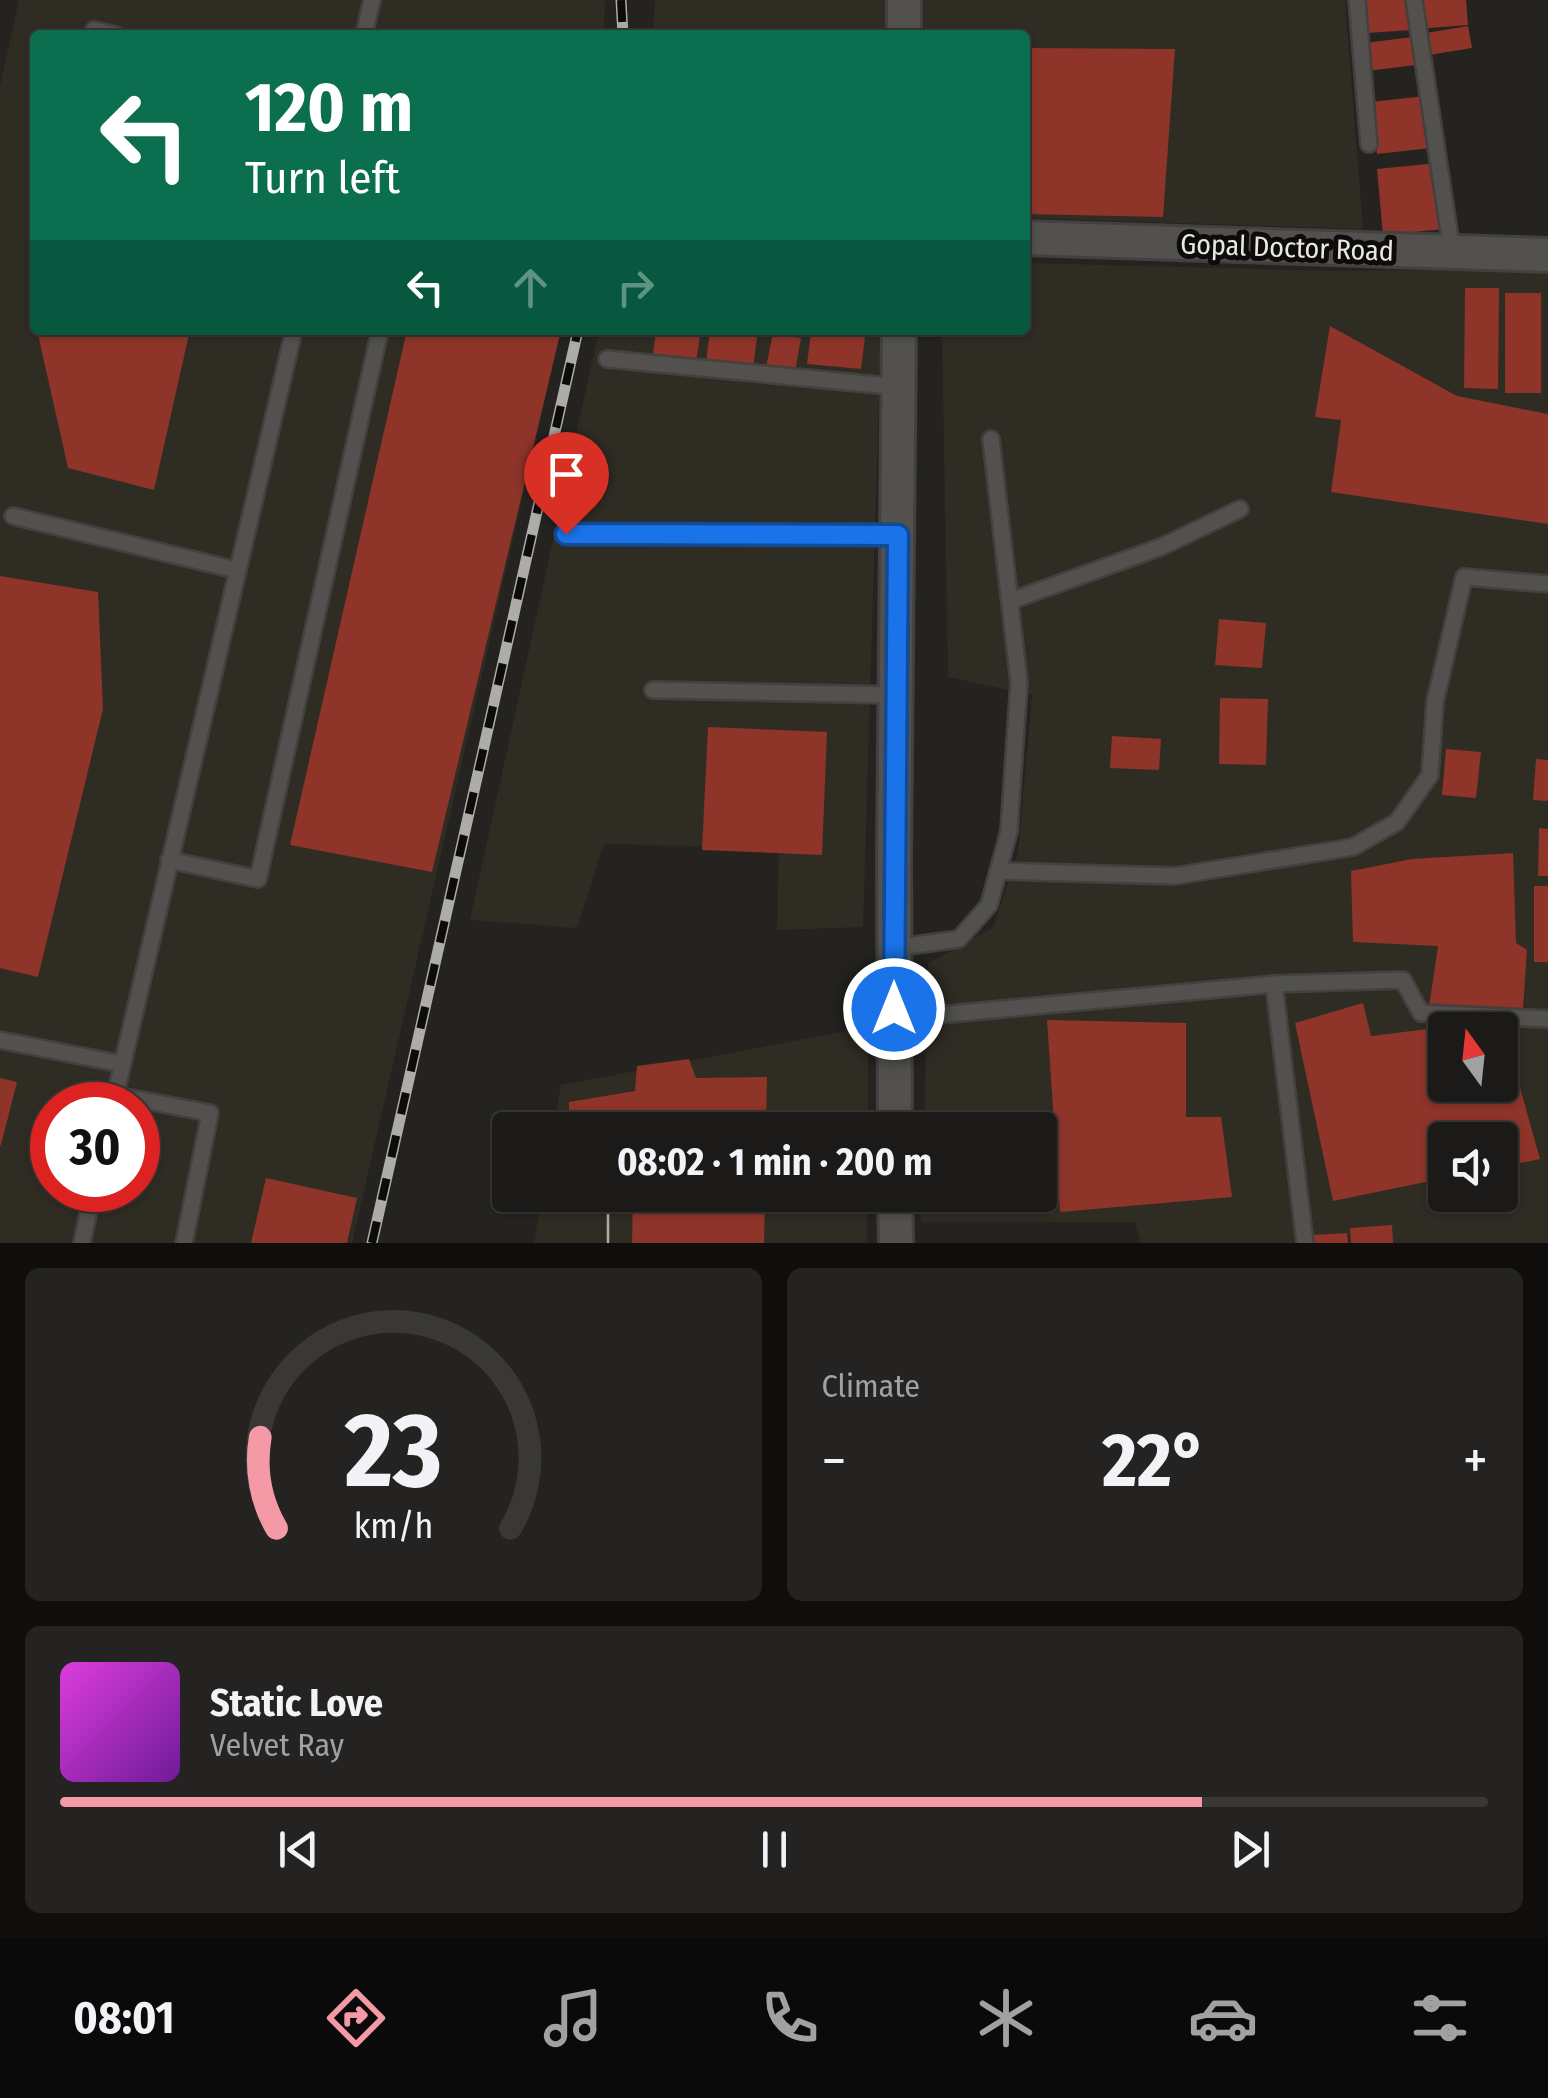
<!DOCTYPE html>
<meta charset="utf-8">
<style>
:root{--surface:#1b1a18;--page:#242321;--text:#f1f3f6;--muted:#a0a1a2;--line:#393837;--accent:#f49aa6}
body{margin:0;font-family:"Fira Sans Condensed",sans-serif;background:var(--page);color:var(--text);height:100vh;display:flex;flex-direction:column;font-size:38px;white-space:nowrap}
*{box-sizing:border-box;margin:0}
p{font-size:32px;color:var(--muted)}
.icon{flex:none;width:55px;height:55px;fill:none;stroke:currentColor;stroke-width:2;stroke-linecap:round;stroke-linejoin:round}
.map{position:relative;height:1243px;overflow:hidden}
.details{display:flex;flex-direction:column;gap:25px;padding:25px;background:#0f0e0d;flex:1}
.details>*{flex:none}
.banner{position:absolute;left:30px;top:30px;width:1000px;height:305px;border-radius:10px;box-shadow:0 2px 8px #0004,0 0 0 2px var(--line);background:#0b6e4f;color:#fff;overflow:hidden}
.needle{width:65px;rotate:345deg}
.tools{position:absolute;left:1428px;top:1012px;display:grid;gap:20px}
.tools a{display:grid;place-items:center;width:90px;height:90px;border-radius:10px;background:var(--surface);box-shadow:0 2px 8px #0004,0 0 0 2px var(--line);font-size:50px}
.speed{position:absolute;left:30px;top:1082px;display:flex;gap:20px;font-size:50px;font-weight:700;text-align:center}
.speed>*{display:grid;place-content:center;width:130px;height:130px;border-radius:50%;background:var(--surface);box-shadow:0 2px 8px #0004,0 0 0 2px var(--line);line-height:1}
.speed .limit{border:15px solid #d22;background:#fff;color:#111}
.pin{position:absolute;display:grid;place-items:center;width:85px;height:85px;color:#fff;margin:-102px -42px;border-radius:50% 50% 50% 0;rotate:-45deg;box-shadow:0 0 10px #0007}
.pin .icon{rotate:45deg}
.me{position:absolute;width:110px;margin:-55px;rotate:0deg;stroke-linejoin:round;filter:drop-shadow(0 0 8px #0008)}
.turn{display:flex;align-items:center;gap:35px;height:210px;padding:0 50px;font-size:45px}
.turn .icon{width:130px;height:130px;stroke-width:2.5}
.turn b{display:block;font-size:70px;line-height:85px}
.lanes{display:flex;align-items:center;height:95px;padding:0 50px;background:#0003;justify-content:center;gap:50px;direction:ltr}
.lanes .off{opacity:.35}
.big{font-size:75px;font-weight:700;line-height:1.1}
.details .card{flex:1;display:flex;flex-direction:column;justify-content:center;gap:15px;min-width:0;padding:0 35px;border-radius:15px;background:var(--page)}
.details .dial{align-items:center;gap:0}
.dial svg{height:260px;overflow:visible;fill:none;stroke:var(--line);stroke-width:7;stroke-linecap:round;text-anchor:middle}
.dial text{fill:var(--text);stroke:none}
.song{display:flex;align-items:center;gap:30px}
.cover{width:120px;height:120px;border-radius:15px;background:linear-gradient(135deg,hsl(300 70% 55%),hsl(280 70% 35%))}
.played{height:10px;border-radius:5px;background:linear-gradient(90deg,var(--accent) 80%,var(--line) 80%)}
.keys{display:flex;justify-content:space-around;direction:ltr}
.heat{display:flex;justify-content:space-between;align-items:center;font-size:55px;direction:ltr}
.details .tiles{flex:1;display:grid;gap:25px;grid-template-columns:1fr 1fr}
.card:last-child{grid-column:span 2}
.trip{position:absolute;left:492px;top:1112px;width:565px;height:100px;border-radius:10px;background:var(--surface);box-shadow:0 2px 8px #0004,0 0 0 2px var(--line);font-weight:700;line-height:100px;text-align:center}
.tab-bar{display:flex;height:160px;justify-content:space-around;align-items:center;background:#0b0a0a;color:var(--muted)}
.tab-bar .icon{width:70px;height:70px}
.tab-bar .on{color:var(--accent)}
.tab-bar b{font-size:45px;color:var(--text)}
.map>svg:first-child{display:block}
.built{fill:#2f2c24;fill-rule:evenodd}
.building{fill:#8e3429;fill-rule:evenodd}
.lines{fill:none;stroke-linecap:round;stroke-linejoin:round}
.lane-casing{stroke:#42413f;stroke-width:20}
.street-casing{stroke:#42413f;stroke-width:38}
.lane{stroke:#53514e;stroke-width:15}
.street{stroke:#53514e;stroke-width:32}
.tram{stroke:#adacaa;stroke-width:2.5}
.rail-casing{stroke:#adacaa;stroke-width:11}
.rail{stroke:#0d0c0b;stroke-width:8;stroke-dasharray:22;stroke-linecap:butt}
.route-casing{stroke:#114b97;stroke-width:25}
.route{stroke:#1a73e8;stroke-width:18}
.labels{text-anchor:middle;stroke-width:10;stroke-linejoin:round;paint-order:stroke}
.street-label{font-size:28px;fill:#e9e8e6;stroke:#0d0c0b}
</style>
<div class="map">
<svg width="1548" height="1243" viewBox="0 0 1548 1243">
<rect width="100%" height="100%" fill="#242320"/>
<g class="built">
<path d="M19,0H605L604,35H35V330H561L352,1243H0V86ZM52,1105H138V1190H52Z"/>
<path d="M655,0H887L886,35H653Z"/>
<path d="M924,0H1345L1363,229L1025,218V35H923Z"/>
<path d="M1025,263L1337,271L1548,268V1243H1141L1135,1222H921L922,1195H1040V1130H924L928,963L993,928L1018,853L1032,695L948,677L942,330H1025ZM1445,1030H1500V1085H1445ZM1445,1140H1500V1195H1445Z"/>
<path d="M599,330H881L863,927L777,930L779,848L604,844L577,928L470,920Z"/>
<path d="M868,1027V1130H553L561,1085Z"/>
<path d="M542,1195H867V1243H534Z"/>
</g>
<g class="building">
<path d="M1364,0H1411L1413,30L1366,33Z"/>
<path d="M1415,0H1466L1468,25L1417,29Z"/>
<path d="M1468,26L1472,48L1423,56L1420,34Z"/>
<path d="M1413,37L1416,65L1367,71L1364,43Z"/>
<path d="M1025,48L1175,49L1163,217L1025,214Z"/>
<path d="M1425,96L1431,148L1377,154L1371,102Z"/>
<path d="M1438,163L1444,229L1383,235L1377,169Z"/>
<path d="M1465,288H1499L1498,389L1464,388Z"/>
<rect x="1505" y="293" width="36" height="100"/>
<path d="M1330,326L1457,396L1548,414V524L1331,492L1341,420L1315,417Z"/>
<path d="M37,330H190L154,490L68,468Z"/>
<path d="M407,330H561L432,872L290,845Z"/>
<path d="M656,330H701L696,361L653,355Z"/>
<path d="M710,330H758L753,368L706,362Z"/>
<path d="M811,332L865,337L861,369L807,364Z"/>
<path d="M773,333L801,338L795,372L766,367Z"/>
<path d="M0,576L98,592L103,709L38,977L0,968Z"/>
<path d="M1219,619L1266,623L1262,668L1215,665Z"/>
<path d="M1220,698L1268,699L1266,765L1219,764Z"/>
<path d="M708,727L827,732L822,855L702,850Z"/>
<path d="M1112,736L1161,739L1159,770L1110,768Z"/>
<path d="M1446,749L1481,752L1476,798L1442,795Z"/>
<path d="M1536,759L1548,760V801L1533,800Z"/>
<path d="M1539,828L1548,829V876H1538Z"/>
<path d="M1513,853L1516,943L1527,950L1523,1008L1429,1007L1438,946L1353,942L1351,871L1412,859Z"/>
<rect x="1534" y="886" width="14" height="76"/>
<path d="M1363,1003L1371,1036L1501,1020L1540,1159L1500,1167V1140H1445V1178L1333,1201L1295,1023ZM1445,1030H1500V1085H1445Z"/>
<path d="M1047,1020L1186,1023V1117H1221L1232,1197L1060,1212Z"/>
<path d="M689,1059L696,1078L767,1077L766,1130H569V1102L635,1091L637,1066Z"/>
<path d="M0,1078L17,1082L1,1145H0Z"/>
<path d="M266,1178L357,1198L347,1243H251Z"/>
<path d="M633,1195H765L764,1243H632Z"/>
<path d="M1392,1225L1393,1243H1351L1350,1228Z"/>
<path d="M1347,1233L1348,1243H1310V1235Z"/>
</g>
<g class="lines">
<g class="lane-casing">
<g id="lane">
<path d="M1357,0L1369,144"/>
<path d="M1414,0L1452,252"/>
<path d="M94,30L116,35"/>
<path d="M364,35L372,0"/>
<path d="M607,359L899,387"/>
<path d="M13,516L236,570"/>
<path d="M566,533L897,535"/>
<path d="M1010,601L1161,547L1240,509"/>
<path d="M653,690L895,695"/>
<path d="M169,860L258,879L380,330"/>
<path d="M998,871L1175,876L1353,847L1397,822L1430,775L1435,702L1464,577L1548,584"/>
<path d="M894,948L959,939L989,905L1009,831L1019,682L991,439"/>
<path d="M1274,984L1305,1243"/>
<path d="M927,1016L1274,984L1403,980L1421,1013L1548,1019"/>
<path d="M0,1040L122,1064"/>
<path d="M115,1095L210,1113L184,1243"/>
<path d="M113,1105L294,330"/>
<path d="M82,1243L93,1190"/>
</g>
</g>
<g class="street-casing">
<g id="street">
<path d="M904,35V0"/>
<path d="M1025,238L1548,255"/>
<path d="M895,1130L894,856L899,330"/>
<path d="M895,1195L896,1243"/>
</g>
</g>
<use href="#lane" class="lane"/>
<use href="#street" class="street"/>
<path class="tram" d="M608,1210V1243"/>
<g class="rail-casing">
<g id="rail">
<path d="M621,0L623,35"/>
<path d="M372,1243L578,330"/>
</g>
</g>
<use href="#rail" class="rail"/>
</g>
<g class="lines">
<g class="route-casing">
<path id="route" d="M566,534L898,535L894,1009"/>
</g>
<use href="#route" class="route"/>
</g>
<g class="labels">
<g class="street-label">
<text transform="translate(1287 247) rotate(2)" y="10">Gopal Doctor Road</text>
</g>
</g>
</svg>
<div class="tools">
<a><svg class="needle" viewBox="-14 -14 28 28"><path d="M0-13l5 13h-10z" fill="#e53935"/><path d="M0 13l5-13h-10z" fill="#a0a1a2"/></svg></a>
<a><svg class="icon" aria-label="sound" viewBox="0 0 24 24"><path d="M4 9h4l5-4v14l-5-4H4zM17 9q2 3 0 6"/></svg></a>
</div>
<div class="speed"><div class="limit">30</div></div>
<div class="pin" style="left:566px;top:534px;background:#d93025"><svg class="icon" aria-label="arrive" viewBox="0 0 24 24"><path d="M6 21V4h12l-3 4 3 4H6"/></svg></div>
<svg class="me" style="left:894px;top:1009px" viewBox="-20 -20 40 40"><circle r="17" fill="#1a73e8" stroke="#fff" stroke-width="3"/><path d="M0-11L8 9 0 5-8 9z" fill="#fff"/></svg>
<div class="trip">08:02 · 1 min · 200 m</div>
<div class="banner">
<div class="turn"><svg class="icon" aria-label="left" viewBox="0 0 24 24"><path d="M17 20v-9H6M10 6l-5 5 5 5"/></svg><div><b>120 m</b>Turn left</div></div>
<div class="lanes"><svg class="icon" aria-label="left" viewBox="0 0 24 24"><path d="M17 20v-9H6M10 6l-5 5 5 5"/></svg><svg class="icon off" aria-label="ahead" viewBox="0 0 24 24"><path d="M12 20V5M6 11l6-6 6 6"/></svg><svg class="icon off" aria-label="right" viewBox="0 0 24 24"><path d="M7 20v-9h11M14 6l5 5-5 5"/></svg></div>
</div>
</div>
<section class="details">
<div class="tiles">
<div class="card dial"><svg viewBox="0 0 100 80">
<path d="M14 69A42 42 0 1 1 86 69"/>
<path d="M14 69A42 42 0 0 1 9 41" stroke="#f49aa6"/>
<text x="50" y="56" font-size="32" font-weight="700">23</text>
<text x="50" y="72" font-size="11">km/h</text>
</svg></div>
<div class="card"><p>Climate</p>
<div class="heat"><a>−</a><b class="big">22°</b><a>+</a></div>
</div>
<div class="card">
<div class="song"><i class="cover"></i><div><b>Static Love</b><p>Velvet Ray</p></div></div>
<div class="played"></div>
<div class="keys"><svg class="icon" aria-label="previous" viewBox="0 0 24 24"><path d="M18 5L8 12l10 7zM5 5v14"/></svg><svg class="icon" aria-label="pause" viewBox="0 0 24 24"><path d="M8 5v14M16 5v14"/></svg><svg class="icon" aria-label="next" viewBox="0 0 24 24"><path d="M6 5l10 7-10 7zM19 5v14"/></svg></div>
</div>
</div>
</section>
<nav class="tab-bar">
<b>08:01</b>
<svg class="icon on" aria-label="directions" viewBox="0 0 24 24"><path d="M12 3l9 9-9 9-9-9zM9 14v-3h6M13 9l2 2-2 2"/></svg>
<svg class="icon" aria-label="music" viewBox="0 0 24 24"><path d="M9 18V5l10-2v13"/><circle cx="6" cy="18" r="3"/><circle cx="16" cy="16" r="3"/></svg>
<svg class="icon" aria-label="phone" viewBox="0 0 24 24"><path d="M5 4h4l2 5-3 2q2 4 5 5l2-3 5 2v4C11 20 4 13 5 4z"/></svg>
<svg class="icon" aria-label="climate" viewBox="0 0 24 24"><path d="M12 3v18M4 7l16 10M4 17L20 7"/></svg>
<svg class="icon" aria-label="car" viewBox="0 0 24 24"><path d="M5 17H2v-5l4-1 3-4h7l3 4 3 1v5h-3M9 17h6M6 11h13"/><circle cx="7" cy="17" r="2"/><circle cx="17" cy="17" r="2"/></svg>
<svg class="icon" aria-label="filters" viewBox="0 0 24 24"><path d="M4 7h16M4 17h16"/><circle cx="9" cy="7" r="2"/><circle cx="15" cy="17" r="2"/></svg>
</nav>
